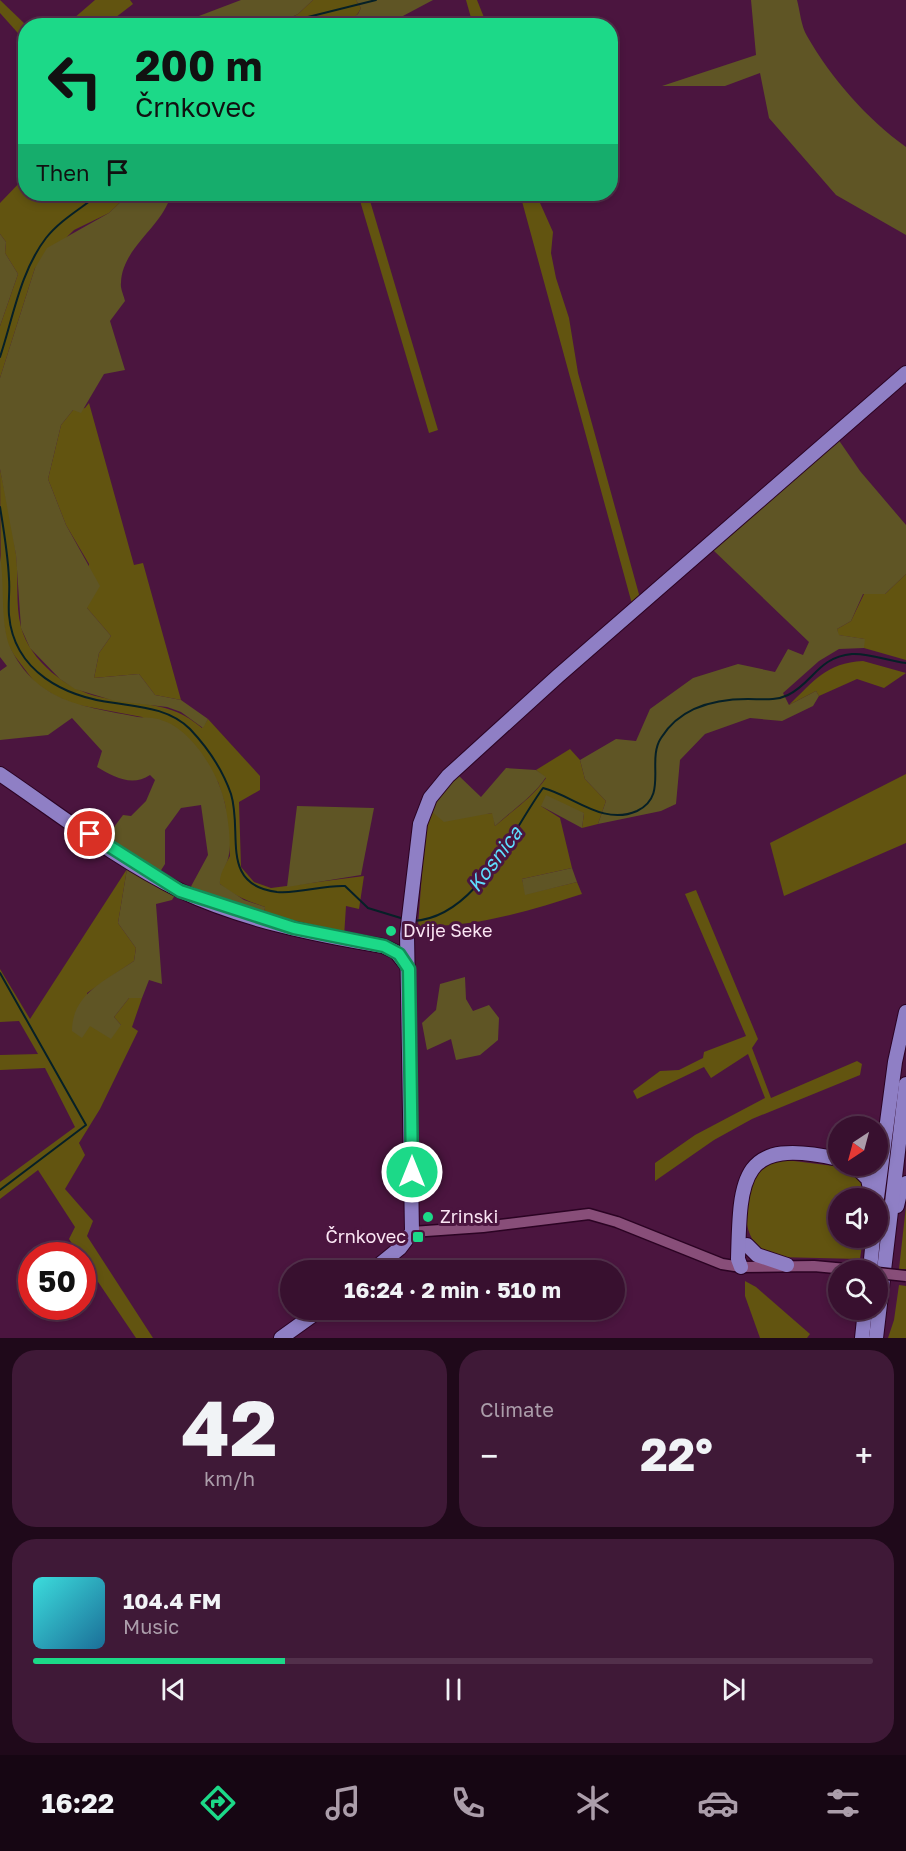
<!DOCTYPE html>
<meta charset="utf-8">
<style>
:root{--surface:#38102f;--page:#3f1937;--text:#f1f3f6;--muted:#ab9daa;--line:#52304b;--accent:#1cd988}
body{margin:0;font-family:"Golos Text",sans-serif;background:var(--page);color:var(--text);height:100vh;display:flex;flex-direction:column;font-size:22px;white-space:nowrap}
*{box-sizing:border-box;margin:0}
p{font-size:20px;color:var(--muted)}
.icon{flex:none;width:33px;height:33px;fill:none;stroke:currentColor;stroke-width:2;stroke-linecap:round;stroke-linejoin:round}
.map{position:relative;height:1338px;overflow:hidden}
.details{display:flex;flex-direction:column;gap:12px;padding:12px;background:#1f091a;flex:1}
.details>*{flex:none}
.guide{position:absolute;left:18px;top:18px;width:600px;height:183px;border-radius:24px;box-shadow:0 3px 9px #0003,0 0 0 2px var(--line);background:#1cd988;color:#111;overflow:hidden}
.needle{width:39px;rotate:216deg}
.fabs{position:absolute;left:828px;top:1116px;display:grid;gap:12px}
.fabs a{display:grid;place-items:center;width:60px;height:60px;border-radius:50%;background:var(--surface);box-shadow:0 3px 9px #0003,0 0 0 2px var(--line);font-size:30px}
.speed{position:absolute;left:18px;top:1242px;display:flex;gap:12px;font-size:30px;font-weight:700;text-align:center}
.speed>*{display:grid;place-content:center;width:78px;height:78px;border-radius:50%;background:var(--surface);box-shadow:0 3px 9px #0003,0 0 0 2px var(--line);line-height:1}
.speed .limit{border:9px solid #d22;background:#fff;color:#111}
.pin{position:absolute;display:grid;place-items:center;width:51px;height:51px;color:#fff;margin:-26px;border:3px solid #fff;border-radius:50%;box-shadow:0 2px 6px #0007}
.me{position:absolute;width:66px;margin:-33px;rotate:0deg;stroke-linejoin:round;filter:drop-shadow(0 0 4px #0008)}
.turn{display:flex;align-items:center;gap:21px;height:126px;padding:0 18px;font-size:27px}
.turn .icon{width:78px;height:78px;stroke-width:2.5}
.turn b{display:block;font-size:42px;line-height:51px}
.then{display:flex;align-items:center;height:57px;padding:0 18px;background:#0003;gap:12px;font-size:22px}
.big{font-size:45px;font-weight:700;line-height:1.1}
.details .widget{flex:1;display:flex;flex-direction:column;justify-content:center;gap:9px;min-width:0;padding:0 21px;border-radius:24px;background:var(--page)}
.details .dial{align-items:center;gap:0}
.dial b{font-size:78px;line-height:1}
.song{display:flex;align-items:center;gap:18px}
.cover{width:72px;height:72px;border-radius:9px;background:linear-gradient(135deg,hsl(180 70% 55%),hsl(200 70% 35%))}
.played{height:6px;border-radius:3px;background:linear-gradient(90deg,var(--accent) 30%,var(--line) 30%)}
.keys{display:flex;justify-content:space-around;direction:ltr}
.heat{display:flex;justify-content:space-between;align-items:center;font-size:33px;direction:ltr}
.details .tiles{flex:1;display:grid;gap:12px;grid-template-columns:1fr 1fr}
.widget:last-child{grid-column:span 2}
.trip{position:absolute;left:280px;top:1260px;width:345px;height:60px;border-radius:30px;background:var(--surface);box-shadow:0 3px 9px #0003,0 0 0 2px var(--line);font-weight:700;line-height:60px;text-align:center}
.dock{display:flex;height:96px;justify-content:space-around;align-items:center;background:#160613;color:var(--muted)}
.dock .icon{width:42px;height:42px}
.dock .active{color:var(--accent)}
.dock b{font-size:27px;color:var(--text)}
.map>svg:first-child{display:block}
.green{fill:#625410}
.forest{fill:#5f5525}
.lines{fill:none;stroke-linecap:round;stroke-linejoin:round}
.stream{stroke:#062027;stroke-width:2}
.minor-casing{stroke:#2b0323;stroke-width:13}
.major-casing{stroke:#2b0323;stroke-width:16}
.minor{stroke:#884e79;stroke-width:10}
.major{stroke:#8f7fc5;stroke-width:14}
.minor-bridge-casing{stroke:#2b0323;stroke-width:13;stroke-linecap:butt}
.minor-bridge{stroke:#884e79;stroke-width:10}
.route-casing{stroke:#128d58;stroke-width:15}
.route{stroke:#1cd988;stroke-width:10}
.poi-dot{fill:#1cd988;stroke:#4b153f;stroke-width:2}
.labels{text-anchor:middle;stroke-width:6;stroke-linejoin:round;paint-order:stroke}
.poi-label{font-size:18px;fill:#fbe6f4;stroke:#4b153f;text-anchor:start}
.water-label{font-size:20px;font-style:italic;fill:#5fddfd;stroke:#4b153f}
</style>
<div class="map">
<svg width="906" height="1338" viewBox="0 0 906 1338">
<rect width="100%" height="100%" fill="#4b153f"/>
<g class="green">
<path d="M0,0L26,25L25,41L0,13Z"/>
<path d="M95,0H130L133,4L111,21L108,17L99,25H81L73,19Z"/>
<path d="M313,0H356L361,8C349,36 300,25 275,26L298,14Z"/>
<path d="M466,0H477L487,25H473Z"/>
<path d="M25,177L26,194H129L109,213L74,230L35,268L0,378V326L18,274L5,253L6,242L0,234V203Z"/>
<path d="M358,194H368L438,430L429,433Z"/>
<path d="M520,194H536L553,232L551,253L556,278L569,318L578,373L640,598L632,604Z"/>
<path d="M89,403L134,565L143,563L181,700L155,695L139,674L94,678L99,653L111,636L87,608L89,564L66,525L48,479L61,425L73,410L85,408Z"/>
<path d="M0,469C6,497 12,526 16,554C19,578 15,604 21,627C30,661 67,690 100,697C139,706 170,700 202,728L208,719L260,776V790L239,802L241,867L254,882L271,888L364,876L359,909L346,906L344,937L264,916L265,907C248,901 234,896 220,884L219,875L230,856L225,804L218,782L142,717L73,704L54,695L36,684L14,655L7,643L1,607Z"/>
<path d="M906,574V660L864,648V639L838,635L837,629L851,621L864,594H885Z"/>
<path d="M863,661L906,673L884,688L857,679L819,696L816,691L789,705C814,681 826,663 863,661Z"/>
<path d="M570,749L580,760L585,779L606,801L598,824L582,828L584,813L541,806L560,818L572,868L522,879L526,894L577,882L582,894C529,911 474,928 418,926L425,833L431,811L473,815L493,813L495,826C513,810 533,797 546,778L536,770Z"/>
<path d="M906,774V843L784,896L770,843Z"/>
<path d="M127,869L118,923L136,948L134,961L87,993L90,1026L121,1025L114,1017L129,998H142L132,1027L138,1031L100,1109L79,1143L85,1155L65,1189L93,1221L87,1236L153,1338H136L69,1239L75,1227L38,1170L0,1199V1182L75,1127L45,1068L0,1070V1055L38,1054L19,1021L0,1022V969L30,1019Z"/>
<path d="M696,890L758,1039L752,1048L771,1098L857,1061L862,1064L860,1075L752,1119L714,1140L655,1181V1163L695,1135L765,1098L748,1054L711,1078L704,1067L637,1099L633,1091L660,1071L679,1070L703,1058L704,1052L746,1036L685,894Z"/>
<path d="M786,1160L842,1167C857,1173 865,1183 866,1198H838V1238H863L860,1259L776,1257C738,1249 738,1189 764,1167C769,1162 779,1161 786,1160Z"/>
<path d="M906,1206V1269H899Z"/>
<path d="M745,1281L756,1287L810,1334L807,1338H760L745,1296Z"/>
<path d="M899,1285L906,1286V1338H888L894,1320Z"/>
</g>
<g class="forest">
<path d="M241,0H313L298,14L275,25H195L191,19Z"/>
<path d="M356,0H433L386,25H342L358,14L361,8Z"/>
<path d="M751,0H797C800,11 801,26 807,36C831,78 867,119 906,147V235L836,195L769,118L760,73L725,86H662L756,55Z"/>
<path d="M129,194H171C163,227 122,247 121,283C120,288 124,296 125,301L110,321L125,370L104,374L81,413L73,410L61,425L48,479L66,525L100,586L87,608L111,636L99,653L94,678L139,674L155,695L181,700L208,719L203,728L181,712L167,707L115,701L75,689L60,679L30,648L21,628L16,555L0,469V378L35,268L47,248L109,213Z"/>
<path d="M0,234L6,242L5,253L18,274L0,326Z"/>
<path d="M838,439L860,471L906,525V574L885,594H863L851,621L837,629L839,635L865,639L864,648L839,649L819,661L783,693L789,705L816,691L819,696L813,706L782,721L750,718L705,734L680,760L676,804L661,811L598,824L606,801L585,779L580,760L616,739L636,741L650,709L693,678L738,664L775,672L788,649L803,655L809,642L712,549Z"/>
<path d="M0,555C5,585 0,617 9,645C36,703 83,706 138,717C145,718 154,717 161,720C192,729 219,774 225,804C228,819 231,839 229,854C228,865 219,871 220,884L244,900L265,907L264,916L188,892L208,855L201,805L181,808L165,830V864L158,875L105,839L123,815L131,816L146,801L155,780L150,775C132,787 114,777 97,767L102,751L72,718L48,735L0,740V671L7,666L0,657Z"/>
<path d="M506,768L536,770L546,777C533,797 512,810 495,826L492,813L444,822L431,811L447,784L458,775L481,797Z"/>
<path d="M546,795L584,813L582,828L541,806Z"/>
<path d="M297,806L374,808L361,875L287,887Z"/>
<path d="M572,868L577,882L525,895L522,879Z"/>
<path d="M127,869L175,895L172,900L156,904L162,984L149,980L142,998H129L114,1017L121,1025L111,1039L90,1026L82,1038L72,1031C72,993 107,980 134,961L136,948L118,923Z"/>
<path d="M465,977L466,999L473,1011L489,1005L499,1018L498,1040L480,1055L456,1060L451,1039L427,1050L422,1023L436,1010L440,984Z"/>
</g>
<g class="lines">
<g class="stream">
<path d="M284,26L292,21L376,0"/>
<path d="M0,357C13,318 20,272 46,238C60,220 82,208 99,194"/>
<path d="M0,507C4,531 8,555 9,579C10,591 8,603 9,615C14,672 65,697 115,703C142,707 170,709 190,729C207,747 223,771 231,794C243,833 219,885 277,892C300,894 322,885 345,886L368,908L404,919"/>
<path d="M413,921C476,918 511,832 543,788C574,796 603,826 637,811C669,796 646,761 661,738C680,707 714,699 748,699C762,699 776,701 788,695C813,683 818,657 852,654C870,653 888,661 906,663"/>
<path d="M0,973L86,1125L0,1190"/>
</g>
<g class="minor-casing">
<path id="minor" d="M412,1232L483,1227L589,1214L617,1222L722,1264L741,1267L814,1266L857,1270"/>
</g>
<g class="major-casing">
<g id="major">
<path d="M0,774C59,814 117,860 181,891C243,920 316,935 383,946L396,952L408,967"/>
<path d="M855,1166L868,1179L872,1198"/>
<path d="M877,1198L895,1062L906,1012"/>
<path d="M897,1206L900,1193L906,1183"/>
<path d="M747,1245L757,1255L787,1265"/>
<path d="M741,1267L738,1259C740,1175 741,1137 838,1159"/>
<path d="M373,1270L400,1248L412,1232L407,934L420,824L430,798L448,776L558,676L906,373"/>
<path d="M870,1270L873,1238"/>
<path d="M281,1338L320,1310"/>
<path d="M862,1338L865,1310"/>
<path d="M876,1338L906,1084"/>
</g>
</g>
<use href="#minor" class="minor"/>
<use href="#major" class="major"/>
<g class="minor-bridge-casing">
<path id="minor-bridge" d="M878,1273L906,1276"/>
</g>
<use href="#minor-bridge" class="minor-bridge"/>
</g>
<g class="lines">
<g class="route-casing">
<path id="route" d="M90,834L180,891L294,928L384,946L399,954L409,969L412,1172"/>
</g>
<use href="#route" class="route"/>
</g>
<g class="poi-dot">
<circle cx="391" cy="931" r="6"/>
<circle cx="428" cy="1217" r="6"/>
<rect x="412" y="1231" width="12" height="12" rx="3"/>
</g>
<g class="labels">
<g class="poi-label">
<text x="403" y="937">Dvije Seke</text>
<text x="440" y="1223">Zrinski</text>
<text x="406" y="1243" text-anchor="end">Črnkovec</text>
</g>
<g class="water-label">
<text transform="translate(495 859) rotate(-53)" y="7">Kosnica</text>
</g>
</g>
</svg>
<div class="fabs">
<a><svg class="needle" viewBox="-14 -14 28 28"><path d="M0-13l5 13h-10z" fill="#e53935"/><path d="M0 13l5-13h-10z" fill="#ab9daa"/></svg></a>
<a><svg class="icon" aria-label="sound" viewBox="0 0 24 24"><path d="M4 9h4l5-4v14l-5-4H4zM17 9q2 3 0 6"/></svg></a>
<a><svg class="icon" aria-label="search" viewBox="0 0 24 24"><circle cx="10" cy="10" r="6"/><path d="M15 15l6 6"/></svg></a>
</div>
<div class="speed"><div class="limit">50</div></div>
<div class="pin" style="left:90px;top:834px;background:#d93025"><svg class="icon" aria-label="arrive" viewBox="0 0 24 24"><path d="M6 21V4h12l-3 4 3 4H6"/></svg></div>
<svg class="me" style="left:412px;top:1172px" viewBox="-20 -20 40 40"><circle r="17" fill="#1cd988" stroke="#fff" stroke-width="3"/><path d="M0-11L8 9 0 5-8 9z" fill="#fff"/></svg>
<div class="trip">16:24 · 2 min · 510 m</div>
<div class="guide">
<div class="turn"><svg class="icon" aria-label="left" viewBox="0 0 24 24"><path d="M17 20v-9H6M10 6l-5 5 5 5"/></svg><div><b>200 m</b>Črnkovec</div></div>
<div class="then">Then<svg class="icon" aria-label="arrive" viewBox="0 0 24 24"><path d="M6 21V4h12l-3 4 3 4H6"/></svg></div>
</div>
</div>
<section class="details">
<div class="tiles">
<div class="widget dial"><b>42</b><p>km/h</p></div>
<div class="widget"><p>Climate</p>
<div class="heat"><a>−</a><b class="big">22°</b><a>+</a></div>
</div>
<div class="widget">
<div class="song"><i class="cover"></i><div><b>104.4 FM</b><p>Music</p></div></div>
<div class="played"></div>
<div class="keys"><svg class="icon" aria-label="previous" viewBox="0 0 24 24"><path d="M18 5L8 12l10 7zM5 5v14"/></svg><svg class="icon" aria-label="pause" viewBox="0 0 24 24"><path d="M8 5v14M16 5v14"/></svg><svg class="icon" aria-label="next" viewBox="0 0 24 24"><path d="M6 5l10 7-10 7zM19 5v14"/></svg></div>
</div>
</div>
</section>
<nav class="dock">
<b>16:22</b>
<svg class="icon active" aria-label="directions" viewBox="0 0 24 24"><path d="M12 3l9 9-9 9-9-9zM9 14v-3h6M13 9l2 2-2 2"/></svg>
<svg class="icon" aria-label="music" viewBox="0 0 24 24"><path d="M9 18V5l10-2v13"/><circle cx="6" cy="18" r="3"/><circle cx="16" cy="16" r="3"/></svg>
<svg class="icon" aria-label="phone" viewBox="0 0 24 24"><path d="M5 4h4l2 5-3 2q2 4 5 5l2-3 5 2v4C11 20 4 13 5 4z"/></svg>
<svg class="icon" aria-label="climate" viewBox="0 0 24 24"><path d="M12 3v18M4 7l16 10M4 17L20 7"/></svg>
<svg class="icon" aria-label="car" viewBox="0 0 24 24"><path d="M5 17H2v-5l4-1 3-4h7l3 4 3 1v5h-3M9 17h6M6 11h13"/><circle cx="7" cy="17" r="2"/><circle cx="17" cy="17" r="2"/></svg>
<svg class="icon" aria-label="filters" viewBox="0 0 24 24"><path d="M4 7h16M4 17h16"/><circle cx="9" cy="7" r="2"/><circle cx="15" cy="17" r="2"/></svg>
</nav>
